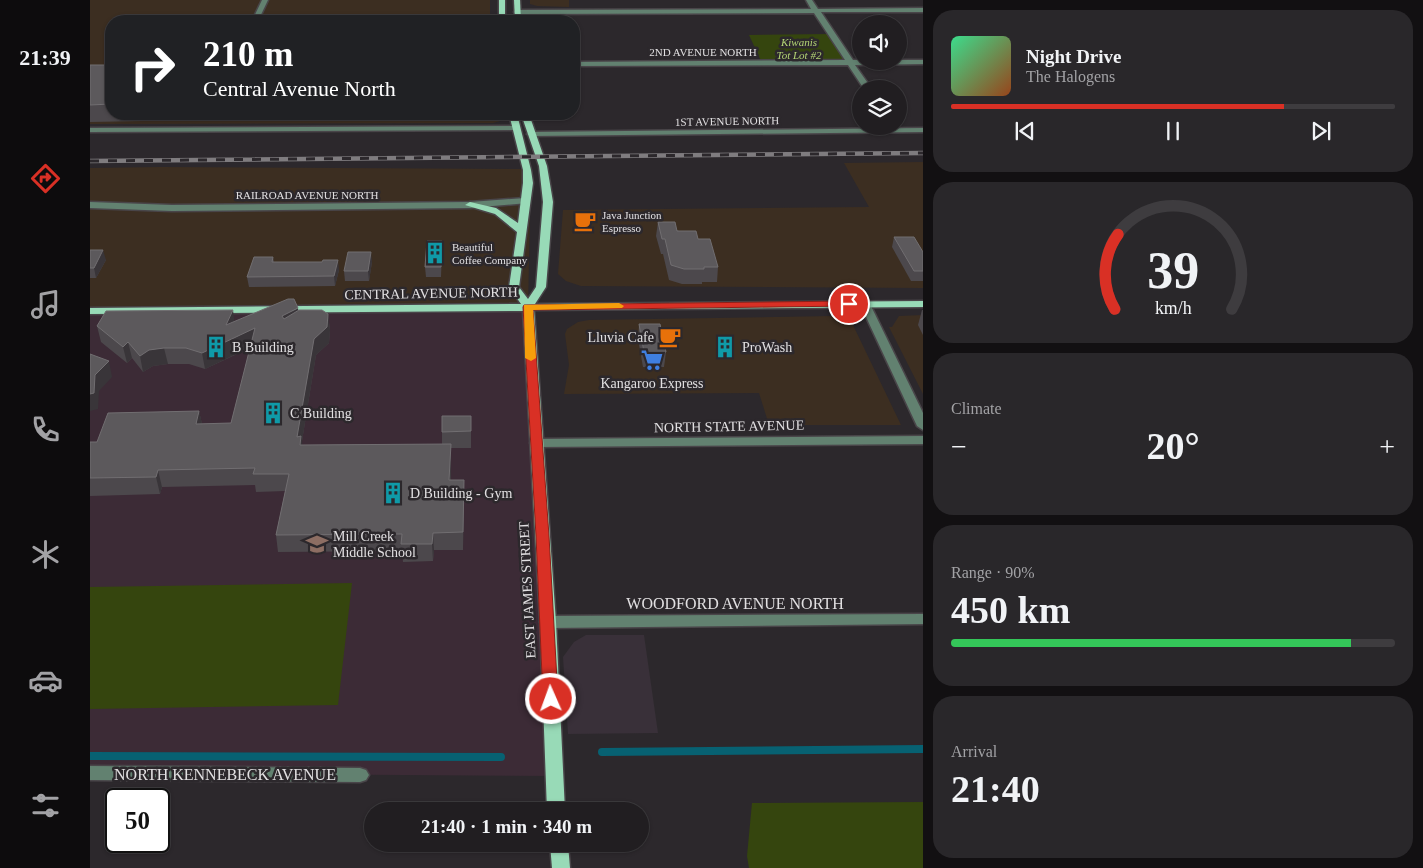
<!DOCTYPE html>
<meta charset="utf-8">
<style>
:root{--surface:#211e21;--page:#29272a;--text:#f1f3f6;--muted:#a2a2a5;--line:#3e3c3f;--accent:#d93025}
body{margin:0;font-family:"Times New Roman",serif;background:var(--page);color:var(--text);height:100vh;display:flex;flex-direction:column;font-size:19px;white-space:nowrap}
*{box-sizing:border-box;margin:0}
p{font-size:16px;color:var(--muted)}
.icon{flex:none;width:28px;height:28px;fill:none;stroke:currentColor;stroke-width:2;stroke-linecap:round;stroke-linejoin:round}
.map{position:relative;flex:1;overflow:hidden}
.panel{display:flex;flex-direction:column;gap:10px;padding:10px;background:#121012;width:500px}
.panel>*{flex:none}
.banner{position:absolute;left:15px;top:15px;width:475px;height:105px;border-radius:20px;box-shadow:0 1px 4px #0004,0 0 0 1px var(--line);background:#202124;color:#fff;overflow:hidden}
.buttons{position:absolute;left:762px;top:15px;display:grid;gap:10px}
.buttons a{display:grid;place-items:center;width:55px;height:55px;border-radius:50%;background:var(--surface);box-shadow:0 1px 4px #0004,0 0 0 1px var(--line);font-size:25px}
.speed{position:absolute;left:15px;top:788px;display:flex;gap:10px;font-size:25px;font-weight:700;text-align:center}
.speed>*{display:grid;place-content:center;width:65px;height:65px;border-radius:50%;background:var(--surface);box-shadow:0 1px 4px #0004,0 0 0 1px var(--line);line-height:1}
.speed .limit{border:2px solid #111;border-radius:8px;background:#fff;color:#111}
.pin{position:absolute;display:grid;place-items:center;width:42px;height:42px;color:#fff;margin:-21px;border:2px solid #fff;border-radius:50%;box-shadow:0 1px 5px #0007}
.me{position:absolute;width:55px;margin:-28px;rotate:358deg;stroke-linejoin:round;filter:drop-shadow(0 0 4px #0008)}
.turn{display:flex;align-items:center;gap:18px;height:105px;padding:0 15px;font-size:22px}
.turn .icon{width:65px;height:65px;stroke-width:2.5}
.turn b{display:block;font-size:35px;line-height:42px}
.big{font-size:38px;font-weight:600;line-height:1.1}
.panel .card{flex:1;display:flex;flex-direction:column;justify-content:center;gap:8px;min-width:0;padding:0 18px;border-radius:20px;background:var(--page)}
.panel .dial{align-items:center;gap:0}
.dial svg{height:130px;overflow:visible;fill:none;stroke:var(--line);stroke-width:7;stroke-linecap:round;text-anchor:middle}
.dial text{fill:var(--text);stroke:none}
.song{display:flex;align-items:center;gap:15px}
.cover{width:60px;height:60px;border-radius:8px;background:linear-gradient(135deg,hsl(150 70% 55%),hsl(20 70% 35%))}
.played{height:5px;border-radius:2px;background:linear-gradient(90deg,var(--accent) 75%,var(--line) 75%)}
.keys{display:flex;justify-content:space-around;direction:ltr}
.heat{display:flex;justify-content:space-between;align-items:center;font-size:28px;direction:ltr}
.charge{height:8px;border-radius:4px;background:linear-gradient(90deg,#34c759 90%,var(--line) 0)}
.trip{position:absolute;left:274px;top:802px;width:285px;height:50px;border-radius:25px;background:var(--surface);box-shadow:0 1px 4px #0004,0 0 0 1px var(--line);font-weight:600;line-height:50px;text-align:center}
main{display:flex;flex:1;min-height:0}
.menu{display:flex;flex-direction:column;width:90px;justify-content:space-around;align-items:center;background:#0d0c0d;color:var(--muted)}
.menu .icon{width:35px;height:35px}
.menu .on{color:var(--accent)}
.menu b{font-size:22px;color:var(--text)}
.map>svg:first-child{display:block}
.commercial{fill:#3c2e21}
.built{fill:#393039}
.education{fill:#3c2b36}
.green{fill:#35450e}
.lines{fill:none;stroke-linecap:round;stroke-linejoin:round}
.stream{stroke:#076172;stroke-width:8}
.minor-casing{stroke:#494549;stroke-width:3}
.major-casing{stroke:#494549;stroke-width:3}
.minor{fill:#628170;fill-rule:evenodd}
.major{fill:#98dab7;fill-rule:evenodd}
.rail-casing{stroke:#7f7c7f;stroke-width:4.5}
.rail{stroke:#2c282c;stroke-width:3;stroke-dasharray:9;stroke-linecap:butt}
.wall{fill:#4c484c}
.shaded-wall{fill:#393539}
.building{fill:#5c595c;stroke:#716e71}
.route{fill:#d93025;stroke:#8d1f18}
.slow{fill:#f59e0b}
.labels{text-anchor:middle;stroke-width:5;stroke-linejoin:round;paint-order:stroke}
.far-park-label{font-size:11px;font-style:italic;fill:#b3d474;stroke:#2c282c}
.far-street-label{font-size:11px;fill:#e2e0e2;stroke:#2c282c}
.far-poi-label{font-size:11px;fill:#e2e0e2;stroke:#2c282c;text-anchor:start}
.street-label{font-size:14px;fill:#e2e0e2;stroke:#2c282c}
.poi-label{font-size:14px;fill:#e2e0e2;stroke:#2c282c;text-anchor:start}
.near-street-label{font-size:16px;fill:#e2e0e2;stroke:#2c282c}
</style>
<main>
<nav class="menu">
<b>21:39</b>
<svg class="icon on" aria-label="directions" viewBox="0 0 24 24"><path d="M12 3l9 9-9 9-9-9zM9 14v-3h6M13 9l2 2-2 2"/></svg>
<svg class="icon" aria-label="music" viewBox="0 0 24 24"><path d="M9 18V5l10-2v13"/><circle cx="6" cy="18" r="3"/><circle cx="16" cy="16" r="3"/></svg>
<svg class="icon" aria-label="phone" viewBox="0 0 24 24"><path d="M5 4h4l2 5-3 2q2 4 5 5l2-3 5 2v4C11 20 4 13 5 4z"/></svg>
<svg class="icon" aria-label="climate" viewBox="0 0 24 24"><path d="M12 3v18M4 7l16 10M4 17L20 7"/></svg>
<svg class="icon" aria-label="car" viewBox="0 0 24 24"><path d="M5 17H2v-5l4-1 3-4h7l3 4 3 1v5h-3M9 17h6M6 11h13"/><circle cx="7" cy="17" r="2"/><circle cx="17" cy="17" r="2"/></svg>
<svg class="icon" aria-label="filters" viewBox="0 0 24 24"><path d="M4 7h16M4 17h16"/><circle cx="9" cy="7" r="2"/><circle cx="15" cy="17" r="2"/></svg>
</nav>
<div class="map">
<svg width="833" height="868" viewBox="0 0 833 868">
<rect width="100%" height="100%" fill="#2c282c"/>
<g class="commercial">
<path d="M0,0H400V21H21V114H417V116L414,120L403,123L0,124Z"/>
<path d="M440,0H479V7L447,6L440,4Z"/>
<path d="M833,162V288L491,286L476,281L468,274L473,210L779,207L754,163Z"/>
<path d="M71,167L441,169L438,307L0,311V168Z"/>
<path d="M833,315V394L799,327H802L809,316Z"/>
<path d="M744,316L762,323L811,425H679L669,393L474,394L479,365L475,334L477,329L488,322L499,320Z"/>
</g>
<path class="built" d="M496,635H554L568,733L478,734L473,657L484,642Z"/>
<path class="education" d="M438,307L464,776L0,773V311Z"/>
<g class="green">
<path d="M741,34L760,63H672L659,35Z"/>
<path d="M262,583L248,705L0,709V587Z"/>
<path d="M833,802V868H659L657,856L662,803Z"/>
</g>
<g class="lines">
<g class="stream">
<path d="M512,752L833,749"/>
<path d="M0,756L411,757"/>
</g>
<g class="minor-casing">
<g id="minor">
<path d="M172,0H178L168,21H162Z"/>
<path d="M716,0H722L728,9L833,8V12H731L763,60H833V64L765,65L782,89H774L758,65L484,66V62L755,60L724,13L427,14L424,12L427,10L721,9Z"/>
<path d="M429,126L430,128L426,130L0,132V128Z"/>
<path d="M833,128V132L441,136L437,134L441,132Z"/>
<path d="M435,198L438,199V203L380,208L82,211L0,208V202L82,205L380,202Z"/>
<path d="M775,301L780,304L833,413V430L827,426L770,304Z"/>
<path d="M833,436V444L446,447L440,443L446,439Z"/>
<path d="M833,614V624L458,628L453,626L450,622L453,618L458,616Z"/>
<path d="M0,766L270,768L276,770L279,775L276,780L270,782L0,780Z"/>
</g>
</g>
<g class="major-casing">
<g id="major">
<rect x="409" y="0" width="6" height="21"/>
<path d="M424,0H430L431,21H425Z"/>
<path d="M419,114H427L441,170L443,183L429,287L438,299L446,287L453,202L449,166L431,114H439L457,166L463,202L456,287L445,304L833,301V307L444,310L466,622L475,811H457L450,622L433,311L0,314V308L431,304L419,287L427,232L405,214L375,205L380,202L406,208L428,223L433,183V170Z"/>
<path d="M460,844H478L480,868H462Z"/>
</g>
</g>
<use href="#minor" class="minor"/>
<use href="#major" class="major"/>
<g class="rail-casing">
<path id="rail" d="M0,161L833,153"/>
</g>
<use href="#rail" class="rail"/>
</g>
<g class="wall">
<path d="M0,65H21V114H139L138,116H108L106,120L0,122Z"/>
<path d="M568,222L608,239L628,267L627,282H612V284H592L579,280L573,254H571L566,236Z"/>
<path d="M804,237L833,252V281H821L802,247Z"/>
<path d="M352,241V251L351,277H336L335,267Z"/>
<path d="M0,250L16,260L6,278H0Z"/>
<path d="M183,257L184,262L249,270L245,286L159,287L157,277Z"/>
<path d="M282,262L279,281H255L254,271Z"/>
<path d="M208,310L238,314L240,330L239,343L226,355L212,441V445L352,444V432L381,416V448H361V480H374V497L373,550H344L343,561L313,562L312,551L188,552L186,535L195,491L166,492L165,485L72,487L70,494L0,496V442H7L109,411L112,424L141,423L160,348L115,369L99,364H78L63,366L53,372L42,358L37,363L11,342L7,326L144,321Z"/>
<path d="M832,310H833V335L828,325Z"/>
<path d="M549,324L576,352L574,367H553L548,339Z"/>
</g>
<g class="shaded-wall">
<path d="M105,114H108V116L106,120Z"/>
<path d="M13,250L16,260L6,278L4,268Z"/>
<path d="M281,252L282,262L279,281L278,271Z"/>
<path d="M248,260L249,270L245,286L244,276Z"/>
<path d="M208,308L210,324L194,332L192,316Z"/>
<path d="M143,310L145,326L136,325Z"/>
<path d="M238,314L240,330L239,343L226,355L212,441L213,453L212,462L207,437L224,339Z"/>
<path d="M165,328L167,344L115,369L112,353Z"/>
<path d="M38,342L42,358L37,363L33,347Z"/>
<path d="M74,348L78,364L63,366L53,372L50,356L59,350Z"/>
<path d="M19,361L22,377L9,391L8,409L0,411V394L5,375Z"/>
<path d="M109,411L113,428L106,424Z"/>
<path d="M361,444V460L360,497L359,480Z"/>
<path d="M68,470L72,487L70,494L66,477Z"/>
<path d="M374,480V497L373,550V532Z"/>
<path d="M343,533L344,550L343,561L342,544Z"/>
</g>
<g class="building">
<path d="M0,65H21V104L0,105Z"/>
<path d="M568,222H585L587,231H606L608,239H620L628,267H614V269H594L581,265L575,239H572Z"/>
<path d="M804,237H824L833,252V271H824Z"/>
<path d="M337,241H352L351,267H335Z"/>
<path d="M0,250H13L4,268H0Z"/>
<path d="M258,252H281L278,271H254Z"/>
<path d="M164,257H183L182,262H232L233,260H248L244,276L157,277Z"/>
<path d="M198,299H204L208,308L192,316L194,319L209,310H232L238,314L237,327L224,339L207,437L211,436L210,445L361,444L359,480H374L373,532L343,533L342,544H311L312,534L186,535L199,474H163L165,468L68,470L66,477L0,478V442H7L18,413L109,411L106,424L141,423L165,328L112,353L96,348H74L59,350L50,356L38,342L33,347L7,326L16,311L143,310L136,325Z"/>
<path d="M549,324H570L576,352H554Z"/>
<path d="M0,354L19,361L5,375L4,393L0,394Z"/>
<path d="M352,416H381V431L352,432Z"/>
</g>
<path class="route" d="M759,301L764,304L762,306L443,310L459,536L468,699L466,703L461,705L455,703L453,699L446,536L433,307L434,305Z"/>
<path class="slow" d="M529,303L534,306L532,308L443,310L446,358L441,361L435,358L434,305Z"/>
<defs>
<g id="cafe-bare" transform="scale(1.725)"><path d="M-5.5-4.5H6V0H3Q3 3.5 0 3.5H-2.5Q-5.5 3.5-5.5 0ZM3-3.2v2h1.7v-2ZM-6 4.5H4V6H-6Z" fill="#e8710a" stroke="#2c282c" stroke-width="2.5" paint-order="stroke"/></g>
<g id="building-bare" transform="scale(1.725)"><path d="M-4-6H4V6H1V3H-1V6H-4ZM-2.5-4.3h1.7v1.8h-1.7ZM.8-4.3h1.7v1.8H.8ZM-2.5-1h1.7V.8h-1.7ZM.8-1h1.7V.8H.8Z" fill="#0f9aa8" stroke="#2c282c" stroke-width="2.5" paint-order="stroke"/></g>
<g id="supermarket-bare" transform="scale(1.725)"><path d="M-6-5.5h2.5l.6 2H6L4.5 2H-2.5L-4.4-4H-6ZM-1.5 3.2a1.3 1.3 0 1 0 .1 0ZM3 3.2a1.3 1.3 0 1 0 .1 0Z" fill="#3f7fe0" stroke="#2c282c" stroke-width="2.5" paint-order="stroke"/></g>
<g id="school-bare" transform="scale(1.725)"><path d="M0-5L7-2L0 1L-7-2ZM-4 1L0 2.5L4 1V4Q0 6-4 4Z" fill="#8d6e63" stroke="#2c282c" stroke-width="2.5" paint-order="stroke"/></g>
</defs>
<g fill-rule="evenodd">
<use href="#cafe-bare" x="495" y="221"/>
<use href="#building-bare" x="345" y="253"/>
<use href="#cafe-bare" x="580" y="337"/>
<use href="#building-bare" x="126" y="347"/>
<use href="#building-bare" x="635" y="347"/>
<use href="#supermarket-bare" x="562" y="360"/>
<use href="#building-bare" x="183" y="413"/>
<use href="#building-bare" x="303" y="493"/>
<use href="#school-bare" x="227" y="544"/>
</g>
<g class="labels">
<g class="far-park-label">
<text x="709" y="46">Kiwanis<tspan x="709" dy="13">Tot Lot #2</tspan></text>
</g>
<g class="far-street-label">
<text x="613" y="56">2ND AVENUE NORTH</text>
<text transform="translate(637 121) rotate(-1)" y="4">1ST AVENUE NORTH</text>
<text x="217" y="199">RAILROAD AVENUE NORTH</text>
</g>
<g class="far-poi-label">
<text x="512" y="219">Java Junction<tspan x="512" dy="13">Espresso</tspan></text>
<text x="362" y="251">Beautiful<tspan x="362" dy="13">Coffee Company</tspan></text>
</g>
<g class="street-label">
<text transform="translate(341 293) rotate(-1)" y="5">CENTRAL AVENUE NORTH</text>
<text transform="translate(639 426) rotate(-1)" y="5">NORTH STATE AVENUE</text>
<text transform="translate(437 590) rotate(-93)" y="5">EAST JAMES STREET</text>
</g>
<g class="poi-label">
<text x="564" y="342" text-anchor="end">Lluvia Cafe</text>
<text x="142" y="352">B Building</text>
<text x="652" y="352">ProWash</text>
<text x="562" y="388" text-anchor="middle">Kangaroo Express</text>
<text x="200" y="418">C Building</text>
<text x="320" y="498">D Building - Gym</text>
<text x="243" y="541">Mill Creek<tspan x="243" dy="16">Middle School</tspan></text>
</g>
<g class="near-street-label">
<text x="645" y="609">WOODFORD AVENUE NORTH</text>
<text x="135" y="780">NORTH KENNEBECK AVENUE</text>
</g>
</g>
</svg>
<div class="buttons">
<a><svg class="icon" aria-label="sound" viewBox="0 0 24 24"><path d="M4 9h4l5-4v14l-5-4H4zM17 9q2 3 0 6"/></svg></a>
<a><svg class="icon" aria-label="layers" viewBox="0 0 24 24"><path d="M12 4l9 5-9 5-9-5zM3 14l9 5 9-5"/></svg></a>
</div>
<div class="speed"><div class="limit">50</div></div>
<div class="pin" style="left:759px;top:304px;background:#d93025"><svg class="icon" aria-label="arrive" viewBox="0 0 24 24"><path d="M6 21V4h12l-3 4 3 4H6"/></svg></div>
<svg class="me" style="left:461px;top:699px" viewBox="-20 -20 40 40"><circle r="17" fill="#d93025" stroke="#fff" stroke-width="3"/><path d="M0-11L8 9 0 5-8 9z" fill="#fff"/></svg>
<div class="trip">21:40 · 1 min · 340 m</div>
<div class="banner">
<div class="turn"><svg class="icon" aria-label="right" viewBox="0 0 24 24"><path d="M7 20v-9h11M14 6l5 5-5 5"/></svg><div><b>210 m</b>Central Avenue North</div></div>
</div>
</div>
<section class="panel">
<div class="card">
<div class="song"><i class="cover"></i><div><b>Night Drive</b><p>The Halogens</p></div></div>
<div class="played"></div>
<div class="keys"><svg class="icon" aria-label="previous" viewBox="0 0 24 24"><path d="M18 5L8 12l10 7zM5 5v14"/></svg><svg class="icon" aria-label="pause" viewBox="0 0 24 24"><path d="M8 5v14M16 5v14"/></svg><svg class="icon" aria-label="next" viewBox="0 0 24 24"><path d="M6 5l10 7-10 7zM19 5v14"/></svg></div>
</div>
<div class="card dial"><svg viewBox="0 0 100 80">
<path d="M14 69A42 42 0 1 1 86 69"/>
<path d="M14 69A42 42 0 0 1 16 23" stroke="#d93025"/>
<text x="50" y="56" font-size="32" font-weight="700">39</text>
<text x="50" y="72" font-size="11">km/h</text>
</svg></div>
<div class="card"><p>Climate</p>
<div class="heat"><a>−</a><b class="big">20°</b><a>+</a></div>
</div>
<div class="card"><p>Range · 90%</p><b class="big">450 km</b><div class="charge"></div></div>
<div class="card"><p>Arrival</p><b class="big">21:40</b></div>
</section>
</main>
